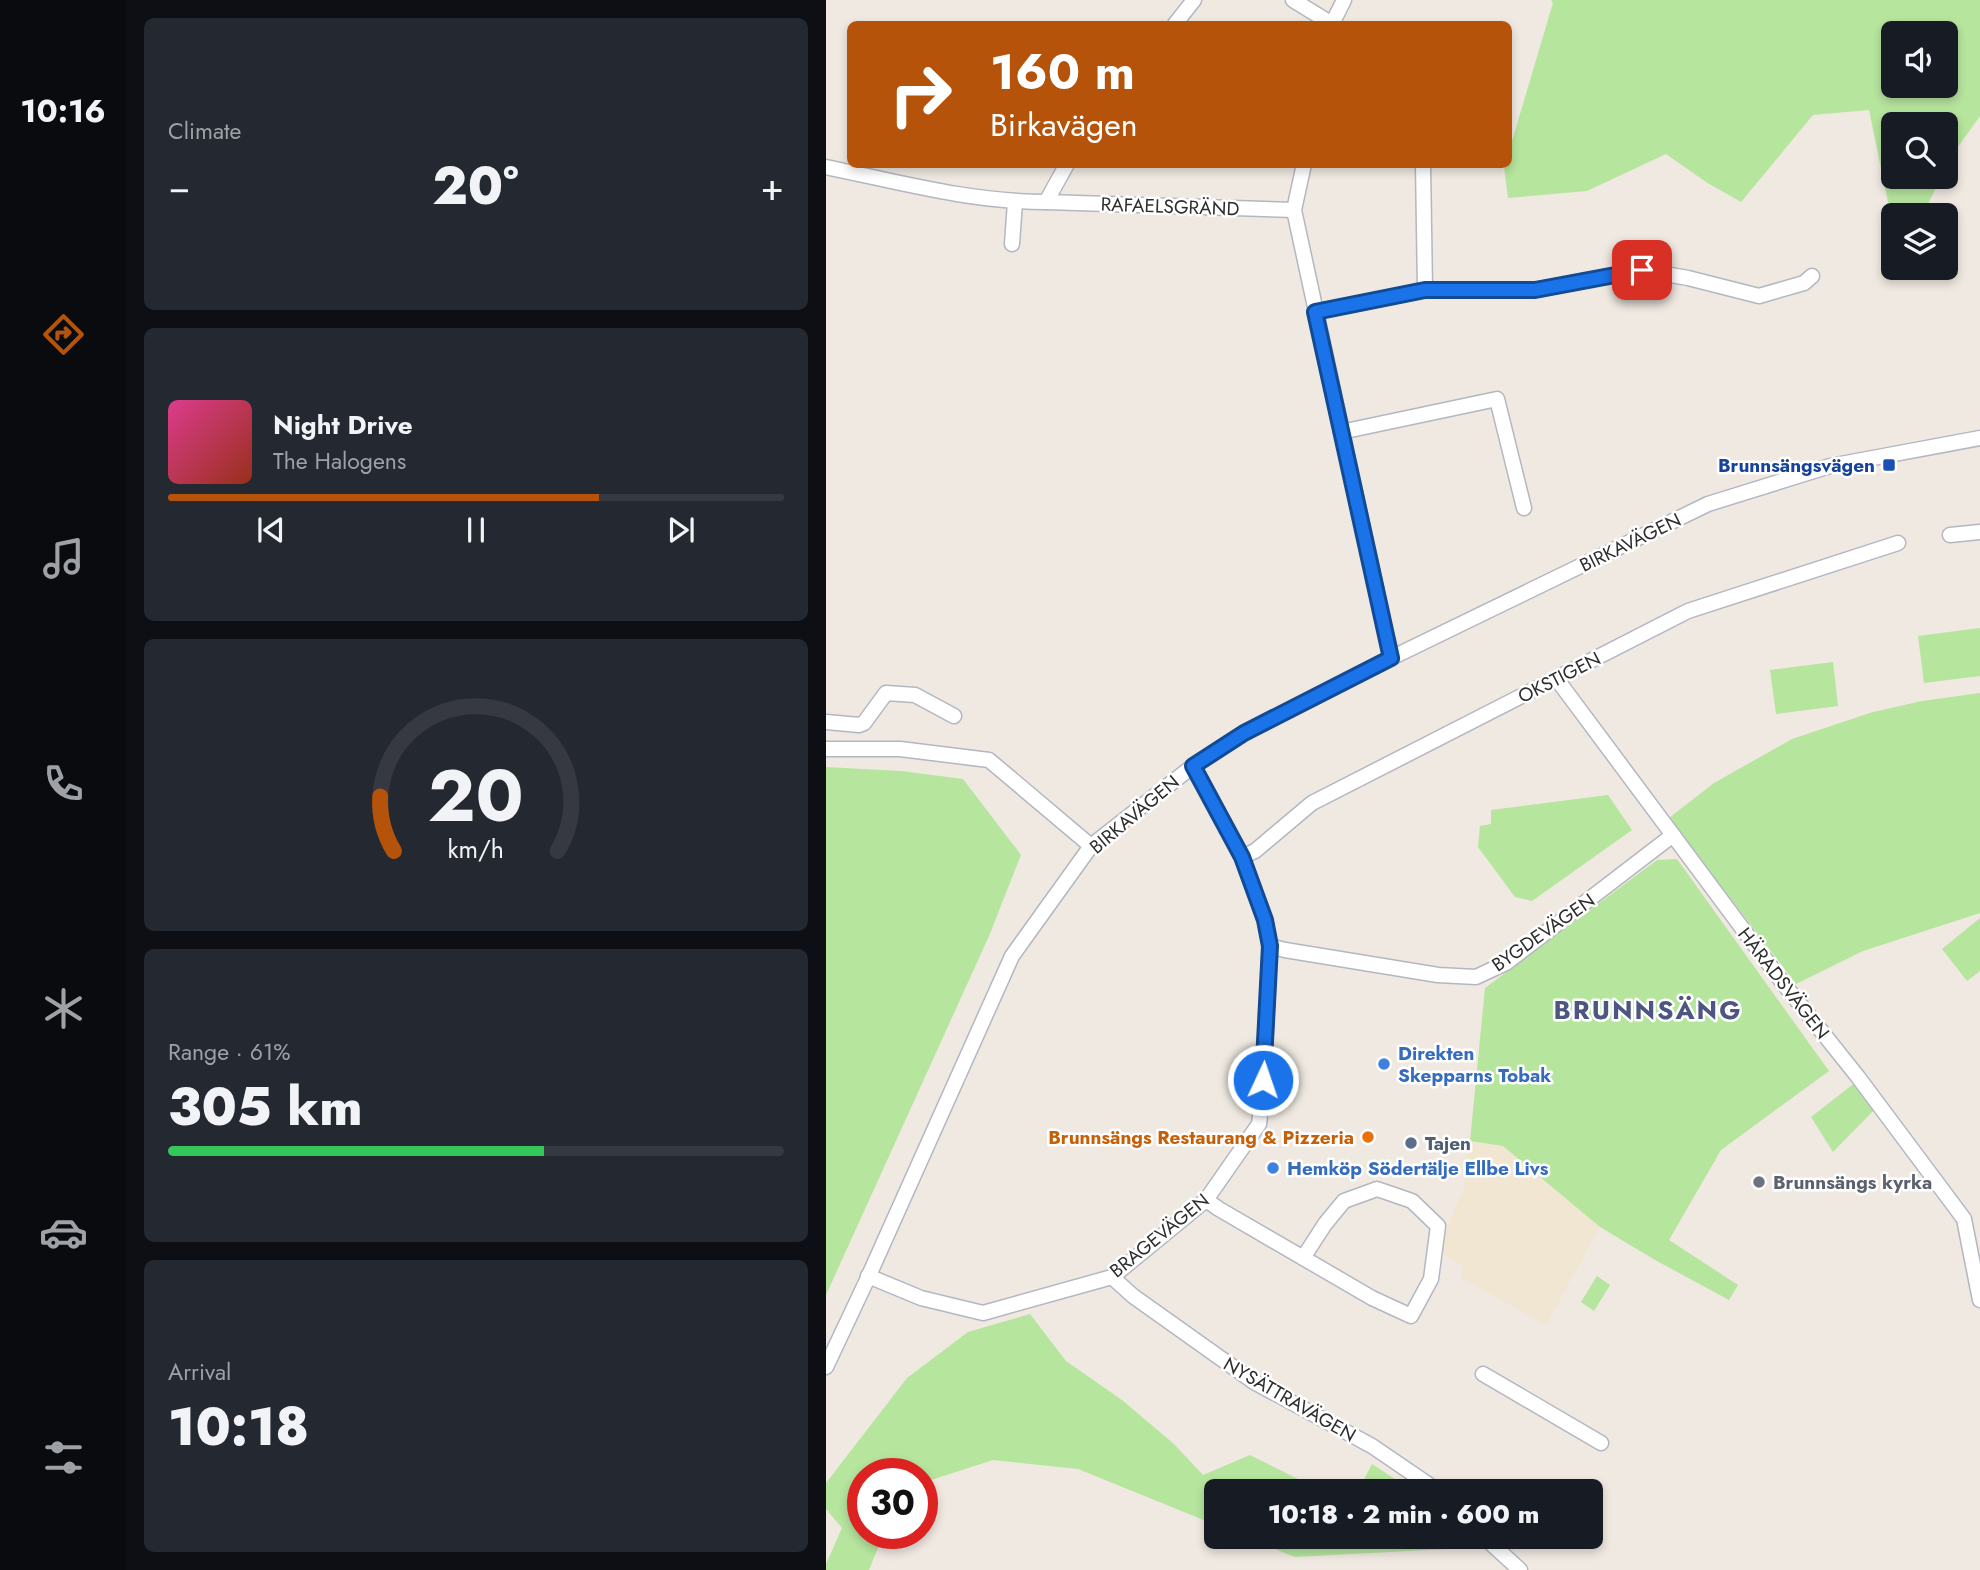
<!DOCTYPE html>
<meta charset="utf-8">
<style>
:root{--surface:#171b24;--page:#242831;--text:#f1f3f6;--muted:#9ea1a6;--line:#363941;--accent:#b45309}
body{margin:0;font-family:Jost,sans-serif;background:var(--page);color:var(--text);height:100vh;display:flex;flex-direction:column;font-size:26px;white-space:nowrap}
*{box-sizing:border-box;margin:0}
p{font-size:23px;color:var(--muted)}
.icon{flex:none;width:38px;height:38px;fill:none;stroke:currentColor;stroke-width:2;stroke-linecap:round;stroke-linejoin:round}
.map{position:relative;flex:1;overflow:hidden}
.sheet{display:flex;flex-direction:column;gap:18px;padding:18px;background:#0d0f14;width:700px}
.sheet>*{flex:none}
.top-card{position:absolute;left:21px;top:21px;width:665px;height:147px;border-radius:10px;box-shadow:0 4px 10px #0003;background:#b45309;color:#fff;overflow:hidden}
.tools{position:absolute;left:1055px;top:21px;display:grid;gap:14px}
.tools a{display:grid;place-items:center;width:77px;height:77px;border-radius:10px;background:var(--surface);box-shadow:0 4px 10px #0003;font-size:35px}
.speed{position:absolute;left:21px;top:1458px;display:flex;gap:14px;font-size:35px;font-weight:700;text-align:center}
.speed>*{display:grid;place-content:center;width:91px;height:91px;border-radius:50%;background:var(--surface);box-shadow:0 4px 10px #0003;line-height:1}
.speed .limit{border:10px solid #d22;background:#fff;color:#111}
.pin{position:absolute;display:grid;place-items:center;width:60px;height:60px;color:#fff;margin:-30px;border-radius:14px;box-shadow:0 4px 10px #0006}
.me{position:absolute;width:77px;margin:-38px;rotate:3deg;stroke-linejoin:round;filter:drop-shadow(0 0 5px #0008)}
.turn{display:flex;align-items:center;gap:24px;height:147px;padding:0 28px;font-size:32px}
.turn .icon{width:91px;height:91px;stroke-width:2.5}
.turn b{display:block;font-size:49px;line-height:60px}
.big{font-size:52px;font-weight:800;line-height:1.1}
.sheet .card{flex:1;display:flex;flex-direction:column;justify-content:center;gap:10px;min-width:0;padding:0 24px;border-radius:10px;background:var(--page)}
.sheet .dial{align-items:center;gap:0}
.dial svg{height:182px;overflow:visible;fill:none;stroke:var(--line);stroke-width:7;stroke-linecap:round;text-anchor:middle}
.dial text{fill:var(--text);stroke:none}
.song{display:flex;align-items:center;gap:21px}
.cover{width:84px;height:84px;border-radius:10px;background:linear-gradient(135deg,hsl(330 70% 55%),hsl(10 70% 35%))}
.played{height:7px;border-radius:4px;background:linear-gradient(90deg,var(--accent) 70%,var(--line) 70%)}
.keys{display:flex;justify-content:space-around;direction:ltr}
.heat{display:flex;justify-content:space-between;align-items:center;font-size:38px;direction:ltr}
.charge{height:10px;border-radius:5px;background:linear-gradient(90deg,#34c759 61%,var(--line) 0)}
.trip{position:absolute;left:378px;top:1479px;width:399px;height:70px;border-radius:10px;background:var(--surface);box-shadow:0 4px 10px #0003;font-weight:800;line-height:70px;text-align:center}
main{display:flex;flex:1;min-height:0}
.tab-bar{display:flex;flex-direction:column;width:126px;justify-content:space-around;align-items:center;background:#090b0e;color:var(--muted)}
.tab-bar .icon{width:49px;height:49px}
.tab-bar .on{color:var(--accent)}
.tab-bar b{font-size:32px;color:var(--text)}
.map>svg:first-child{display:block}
.education{fill:#f0e6d1}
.green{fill:#b6e59e;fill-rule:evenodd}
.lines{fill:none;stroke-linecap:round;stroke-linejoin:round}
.minor-casing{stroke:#b4b7c1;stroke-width:17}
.minor{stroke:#fff;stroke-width:14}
.route-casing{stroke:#114b97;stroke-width:18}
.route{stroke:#1a73e8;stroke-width:12}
.transit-dot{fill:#1a4fb4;stroke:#fff;stroke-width:2.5}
.shop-dot{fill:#3f7fe0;stroke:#fff;stroke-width:2.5}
.food-dot{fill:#e8710a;stroke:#fff;stroke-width:2.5}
.service-dot{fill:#5c6f8a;stroke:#fff;stroke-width:2.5}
.worship-dot{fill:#6b7280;stroke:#fff;stroke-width:2.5}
.labels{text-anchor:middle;stroke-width:5;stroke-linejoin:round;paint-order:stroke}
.street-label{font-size:19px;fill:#2e2e2e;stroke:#fff}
.transit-label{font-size:19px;font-weight:bold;fill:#164399;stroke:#fff;text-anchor:end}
.shop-label{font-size:19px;font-weight:bold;fill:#366cbe;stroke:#fff;text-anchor:start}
.food-label{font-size:19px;font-weight:bold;fill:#c56008;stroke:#fff;text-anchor:end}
.service-label{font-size:19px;font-weight:bold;fill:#4e5e75;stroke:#fff;text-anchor:start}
.worship-label{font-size:19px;font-weight:bold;fill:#5b616d;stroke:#fff;text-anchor:start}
.district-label{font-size:26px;font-weight:bold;letter-spacing:2px;fill:#4d5680;stroke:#fff}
</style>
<main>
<nav class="tab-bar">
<b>10:16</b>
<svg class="icon on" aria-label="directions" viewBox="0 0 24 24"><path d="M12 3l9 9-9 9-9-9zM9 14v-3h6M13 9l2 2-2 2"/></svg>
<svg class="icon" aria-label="music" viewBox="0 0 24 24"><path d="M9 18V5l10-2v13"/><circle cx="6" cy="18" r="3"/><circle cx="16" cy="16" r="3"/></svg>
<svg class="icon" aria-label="phone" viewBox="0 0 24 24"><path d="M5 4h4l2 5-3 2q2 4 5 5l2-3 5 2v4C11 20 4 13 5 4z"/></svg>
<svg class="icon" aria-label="climate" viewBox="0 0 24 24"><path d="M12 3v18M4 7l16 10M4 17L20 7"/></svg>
<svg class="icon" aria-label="car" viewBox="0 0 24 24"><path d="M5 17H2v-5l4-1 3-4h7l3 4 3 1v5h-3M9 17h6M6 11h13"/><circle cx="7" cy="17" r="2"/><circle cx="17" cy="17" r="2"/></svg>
<svg class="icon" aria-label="filters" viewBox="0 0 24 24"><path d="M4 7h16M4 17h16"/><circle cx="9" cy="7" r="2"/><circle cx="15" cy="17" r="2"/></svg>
</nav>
<section class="sheet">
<div class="card"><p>Climate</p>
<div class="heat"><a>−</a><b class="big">20°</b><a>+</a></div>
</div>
<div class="card">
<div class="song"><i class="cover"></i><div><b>Night Drive</b><p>The Halogens</p></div></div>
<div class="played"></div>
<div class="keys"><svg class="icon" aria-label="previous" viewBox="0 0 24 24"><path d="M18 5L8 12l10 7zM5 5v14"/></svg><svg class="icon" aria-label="pause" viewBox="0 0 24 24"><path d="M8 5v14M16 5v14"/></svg><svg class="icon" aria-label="next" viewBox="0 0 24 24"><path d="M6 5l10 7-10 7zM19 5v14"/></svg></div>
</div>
<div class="card dial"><svg viewBox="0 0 100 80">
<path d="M14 69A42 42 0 1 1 86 69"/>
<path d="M14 69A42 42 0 0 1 8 45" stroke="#b45309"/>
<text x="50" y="56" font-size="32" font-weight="700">20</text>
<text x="50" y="72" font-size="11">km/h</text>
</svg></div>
<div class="card"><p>Range · 61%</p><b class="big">305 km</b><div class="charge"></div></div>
<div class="card"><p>Arrival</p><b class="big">10:18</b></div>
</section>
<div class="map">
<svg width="1154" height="1570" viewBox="0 0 1154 1570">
<rect width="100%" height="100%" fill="#efe9e1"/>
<path class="education" d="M644,1141L677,1146L774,1227L720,1325L634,1277L638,1267L611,1251L638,1188Z"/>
<g class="green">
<path d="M725,0H1154V116L1129,151L1120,169V124H1068V177H1116L1096,215H1068L1067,226L1043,110L987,115L915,202L880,182L840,154L761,191L682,198L678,166L682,164L683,151L727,3ZM1120,33V86H1068V33Z"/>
<path d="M1154,628V676L1098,683L1092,636Z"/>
<path d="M1007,662L1012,706L950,714L944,670Z"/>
<path d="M1154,693V913L1037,951L970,984L843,818L888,783L966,739L1047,712L1096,701Z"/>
<path d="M0,767L75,771L137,779L195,855L163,936L0,1295Z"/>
<path d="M782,795L806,830L706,901L689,897L652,847L654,826L665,824V810Z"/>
<path d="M851,859L1003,1071L895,1150L843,1240L912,1285L903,1300L829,1260L774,1227L677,1146L644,1141L659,988L831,860Z"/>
<path d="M1154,918V971L1141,981L1116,949Z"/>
<path d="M1030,1082L1049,1109L1007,1152L985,1117Z"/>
<path d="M771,1276L784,1285L768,1311L755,1302Z"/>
<path d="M204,1314L240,1361L296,1400L348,1444L377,1475L424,1455L496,1491H390V1525L252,1469L167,1460L102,1481L96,1488V1474H37V1533H58L43,1570H0V1564L16,1528L0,1509V1483L81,1378L142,1332Z"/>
<path d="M546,1464L587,1491H532Z"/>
<path d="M419,1537H628L621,1549L469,1557Z"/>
</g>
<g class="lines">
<g class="minor-casing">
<g id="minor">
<path d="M467,0L506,24"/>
<path d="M349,24L368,0"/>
<path d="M506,24L518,0"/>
<path d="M478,164L468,210L565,658"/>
<path d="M597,164L599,290"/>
<path d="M0,167C73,182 145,202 220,202L241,164"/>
<path d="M220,202L468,210"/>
<path d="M186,244L189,202"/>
<path d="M489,312L599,290H709L816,270L862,278L933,296L978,283L986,276"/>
<path d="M515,432L671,399L698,508"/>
<path d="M1124,535L1154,532"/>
<path d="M730,678L957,983L1032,1077L1138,1219L1154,1300"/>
<path d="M0,722L33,725L38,723L60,693L89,695L128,716"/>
<path d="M0,749H74L163,760L265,846"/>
<path d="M416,857L429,851L486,803L862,611L1072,543"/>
<path d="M444,946L459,950L612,975L650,977L680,963L847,835"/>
<path d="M380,1200L393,1209L546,1298L585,1316L605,1279L612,1226L586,1201L551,1189L518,1201L499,1224L477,1258"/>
<path d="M42,1276L95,1298L157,1313L286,1277L380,1200L433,1124L436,1098L444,946L439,921L416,857L367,766"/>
<path d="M286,1277L307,1296L428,1382L546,1446L612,1491"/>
<path d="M0,1367L40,1282L186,956L265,846L367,766L418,733L565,658L882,504L1004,466L1154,438"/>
<path d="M657,1374L775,1443"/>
<path d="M657,1536L694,1570"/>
</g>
</g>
<use href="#minor" class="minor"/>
</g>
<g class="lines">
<g class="route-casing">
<path id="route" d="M437,1080L444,946L439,920L416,857L367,766L418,733L565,658L489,312L599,290H709L816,270"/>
</g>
<use href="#route" class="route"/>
</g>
<rect class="transit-dot" x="1056" y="458" width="14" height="14" rx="3.5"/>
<g class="shop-dot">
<circle cx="558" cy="1064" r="7"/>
<circle cx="447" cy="1168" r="7"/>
</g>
<circle class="food-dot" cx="542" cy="1137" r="7"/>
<circle class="service-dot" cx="585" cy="1143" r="7"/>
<circle class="worship-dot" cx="933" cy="1182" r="7"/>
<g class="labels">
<g class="street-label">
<text transform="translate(344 206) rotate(2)" y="7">RAFAELSGRÄND</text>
<text transform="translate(804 542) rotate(-26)" y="7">BIRKAVÄGEN</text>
<text transform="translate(733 677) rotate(-27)" y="7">OKSTIGEN</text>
<text transform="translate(308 814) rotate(-40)" y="7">BIRKAVÄGEN</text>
<text transform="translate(717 932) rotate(-35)" y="7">BYGDEVÄGEN</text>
<text transform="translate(958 983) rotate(52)" y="7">HÄRADSVÄGEN</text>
<text transform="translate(333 1235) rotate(-39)" y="7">BRAGEVÄGEN</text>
<text transform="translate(464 1399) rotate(30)" y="7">NYSÄTTRAVÄGEN</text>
</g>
<g class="transit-label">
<text x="1049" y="472">Brunnsängsvägen</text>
</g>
<g class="shop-label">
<text x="572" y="1060">Direkten<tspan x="572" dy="22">Skepparns Tobak</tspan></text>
<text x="461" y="1175">Hemköp Södertälje Ellbe Livs</text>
</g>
<g class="food-label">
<text x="528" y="1144">Brunnsängs Restaurang &amp; Pizzeria</text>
</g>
<g class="service-label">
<text x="599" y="1150">Tajen</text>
</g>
<g class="worship-label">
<text x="947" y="1189">Brunnsängs kyrka</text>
</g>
<g class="district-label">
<text x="822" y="1019">BRUNNSÄNG</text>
</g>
</g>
</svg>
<div class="tools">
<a><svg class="icon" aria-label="sound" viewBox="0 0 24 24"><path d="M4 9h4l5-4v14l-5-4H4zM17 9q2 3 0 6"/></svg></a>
<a><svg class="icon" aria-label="search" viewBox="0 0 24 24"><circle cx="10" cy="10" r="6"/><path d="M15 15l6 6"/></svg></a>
<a><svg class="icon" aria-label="layers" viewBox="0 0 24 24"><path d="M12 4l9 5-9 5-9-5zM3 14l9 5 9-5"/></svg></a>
</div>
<div class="speed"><div class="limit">30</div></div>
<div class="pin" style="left:816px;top:270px;background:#d93025"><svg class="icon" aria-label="arrive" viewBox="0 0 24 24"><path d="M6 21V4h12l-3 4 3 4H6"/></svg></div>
<svg class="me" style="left:437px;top:1080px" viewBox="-20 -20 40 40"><circle r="17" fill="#1a73e8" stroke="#fff" stroke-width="3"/><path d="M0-11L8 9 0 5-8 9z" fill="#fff"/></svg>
<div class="trip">10:18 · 2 min · 600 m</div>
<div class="top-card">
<div class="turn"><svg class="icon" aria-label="right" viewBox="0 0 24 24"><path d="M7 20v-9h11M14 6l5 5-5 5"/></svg><div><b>160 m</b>Birkavägen</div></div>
</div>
</div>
</main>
